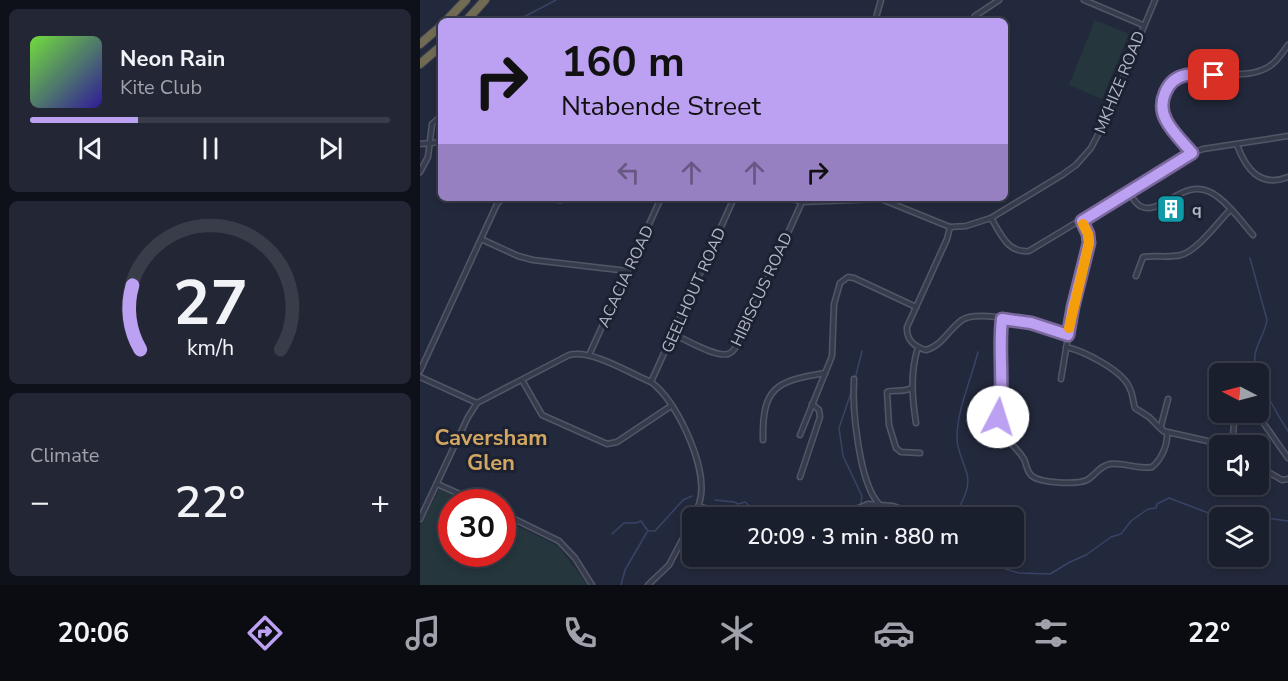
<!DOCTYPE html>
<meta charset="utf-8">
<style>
:root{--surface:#1a1f2d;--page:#232735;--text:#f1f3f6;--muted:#9fa2aa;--line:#383d49;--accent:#bca0f2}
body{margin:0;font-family:"Nunito Sans",sans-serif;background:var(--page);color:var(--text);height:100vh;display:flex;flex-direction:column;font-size:22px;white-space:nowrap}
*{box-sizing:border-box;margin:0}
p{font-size:20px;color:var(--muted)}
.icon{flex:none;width:33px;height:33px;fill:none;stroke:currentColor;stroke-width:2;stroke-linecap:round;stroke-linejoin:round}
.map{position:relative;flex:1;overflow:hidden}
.panel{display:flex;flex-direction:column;gap:9px;padding:9px;background:#0e1119;width:420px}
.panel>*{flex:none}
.guide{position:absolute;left:18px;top:18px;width:570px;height:183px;border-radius:9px;box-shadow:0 3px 9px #0003,0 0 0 2px var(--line);background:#bca0f2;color:#111;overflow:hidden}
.needle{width:39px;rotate:276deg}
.tools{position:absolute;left:789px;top:363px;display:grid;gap:12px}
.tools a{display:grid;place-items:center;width:60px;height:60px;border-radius:9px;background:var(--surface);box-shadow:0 3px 9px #0003,0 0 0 2px var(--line);font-size:30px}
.speed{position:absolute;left:18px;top:489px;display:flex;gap:12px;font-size:30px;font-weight:700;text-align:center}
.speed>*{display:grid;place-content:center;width:78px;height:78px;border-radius:50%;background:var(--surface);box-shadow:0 3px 9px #0003,0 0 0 2px var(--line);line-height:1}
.speed .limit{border:9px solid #d22;background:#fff;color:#111}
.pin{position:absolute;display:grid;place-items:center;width:51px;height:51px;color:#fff;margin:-26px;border-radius:12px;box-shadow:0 3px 9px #0006}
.me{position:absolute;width:66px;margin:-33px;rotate:5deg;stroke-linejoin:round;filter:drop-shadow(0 0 4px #0008)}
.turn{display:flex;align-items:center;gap:21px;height:126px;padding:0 24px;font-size:27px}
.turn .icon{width:78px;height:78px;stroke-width:2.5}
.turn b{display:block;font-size:42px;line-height:51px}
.lanes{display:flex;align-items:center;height:57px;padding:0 24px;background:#0003;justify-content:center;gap:30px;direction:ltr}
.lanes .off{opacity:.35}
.big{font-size:45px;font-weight:600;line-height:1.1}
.panel .tile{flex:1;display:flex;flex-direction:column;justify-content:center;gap:9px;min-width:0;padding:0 21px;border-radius:9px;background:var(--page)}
.panel .dial{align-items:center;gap:0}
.dial svg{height:156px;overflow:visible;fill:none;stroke:var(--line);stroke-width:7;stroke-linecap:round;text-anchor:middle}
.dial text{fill:var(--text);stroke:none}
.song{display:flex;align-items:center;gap:18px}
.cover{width:72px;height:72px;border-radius:9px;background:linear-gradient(135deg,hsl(100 70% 55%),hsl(250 70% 35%))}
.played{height:6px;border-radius:3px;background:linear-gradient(90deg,var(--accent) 30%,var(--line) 30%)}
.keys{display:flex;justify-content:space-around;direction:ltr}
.heat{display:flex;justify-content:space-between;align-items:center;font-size:33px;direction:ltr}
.trip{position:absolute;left:262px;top:507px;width:342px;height:60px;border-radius:9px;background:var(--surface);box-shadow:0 3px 9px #0003,0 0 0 2px var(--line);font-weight:600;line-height:60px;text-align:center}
.dock{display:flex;height:96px;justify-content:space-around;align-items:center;background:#0a0c12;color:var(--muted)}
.dock .icon{width:42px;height:42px}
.dock .current{color:var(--accent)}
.dock b{font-size:27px;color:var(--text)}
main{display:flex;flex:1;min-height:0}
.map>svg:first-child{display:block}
.green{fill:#25363d}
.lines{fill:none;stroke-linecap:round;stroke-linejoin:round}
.stream{stroke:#394365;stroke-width:1.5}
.street-casing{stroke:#525767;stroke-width:7}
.highway-casing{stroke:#3f4454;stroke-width:10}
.street{stroke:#373c4c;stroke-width:4}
.highway{stroke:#726b54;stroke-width:8}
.route-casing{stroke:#7a689d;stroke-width:15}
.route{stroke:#bca0f2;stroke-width:10}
.slow{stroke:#f59e0b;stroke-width:10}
.labels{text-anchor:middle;stroke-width:6;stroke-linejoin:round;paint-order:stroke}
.street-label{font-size:16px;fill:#b2b7c7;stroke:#1c2131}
.poi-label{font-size:16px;font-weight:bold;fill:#b2b7c7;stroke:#1c2131;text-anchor:start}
.district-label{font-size:22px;font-weight:bold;fill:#d3a762;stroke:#1c2131}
</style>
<main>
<section class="panel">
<div class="tile">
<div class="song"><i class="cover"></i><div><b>Neon Rain</b><p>Kite Club</p></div></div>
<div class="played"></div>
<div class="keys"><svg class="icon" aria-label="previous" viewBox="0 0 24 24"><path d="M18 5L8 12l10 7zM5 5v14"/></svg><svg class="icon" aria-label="pause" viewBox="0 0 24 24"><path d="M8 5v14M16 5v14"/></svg><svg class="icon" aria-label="next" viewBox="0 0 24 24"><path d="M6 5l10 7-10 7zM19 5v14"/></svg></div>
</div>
<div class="tile dial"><svg viewBox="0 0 100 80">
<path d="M14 69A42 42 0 1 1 86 69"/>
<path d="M14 69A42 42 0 0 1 10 36" stroke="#bca0f2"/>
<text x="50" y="56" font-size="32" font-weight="700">27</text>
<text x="50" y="72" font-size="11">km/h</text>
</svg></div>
<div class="tile"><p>Climate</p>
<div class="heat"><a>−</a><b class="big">22°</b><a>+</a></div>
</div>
</section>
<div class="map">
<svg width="868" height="585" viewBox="0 0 868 585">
<rect width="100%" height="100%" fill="#23293c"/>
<g class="green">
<path d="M675,20L709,34L682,99L649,85Z"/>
<path d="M20,488L49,502H32V554H82L83,519L138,546L168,585H0V526Z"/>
</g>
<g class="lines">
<g class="stream">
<path d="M98,20L136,0"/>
<path d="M830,258L847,320C845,333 837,343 835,355C832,372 858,416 868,431"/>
<path d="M435,379L442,351"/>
<path d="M432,390L419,428L423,456L442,496L440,509L443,518"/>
<path d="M295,500L314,502L318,504L325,502L334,510L353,518"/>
<path d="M534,518C540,505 551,489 547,474C544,462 537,451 537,438C537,409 551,380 558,352"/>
<path d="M192,534L204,523H216L221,521L228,531H235L263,500L272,496"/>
<path d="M543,556L599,573L630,574L650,562L666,555L691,537L701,534L711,521L728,509L736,508L737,504L749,498L799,517C808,511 812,513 819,509L825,515L868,521"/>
<path d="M201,585L205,570L227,532"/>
</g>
<g class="street-casing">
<g id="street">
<path d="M664,0L723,25"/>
<path d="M555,16L579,0"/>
<path d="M455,21L461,0"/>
<path d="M0,144L21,142"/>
<path d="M817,145C826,169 840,188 868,177"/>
<path d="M772,153C758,136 732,113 746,90C764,62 814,82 842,70C854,66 861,55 868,45"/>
<path d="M0,172L8,157L12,124L21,116"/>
<path d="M708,192C712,196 715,203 720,206C740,217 763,178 790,192C805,199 822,222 833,235"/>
<path d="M123,198L140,200L148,198"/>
<path d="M369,198L382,202L461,199L530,227L546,226L571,218L642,175L656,165L671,148L683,125L735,0"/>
<path d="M571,218C581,234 587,253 609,251L772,153L783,149L868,136"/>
<path d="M530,227L527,239L487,327C486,340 495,347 506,350C522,346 529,329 542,320C561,308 627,327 648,335"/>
<path d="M61,239L98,256L113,260L208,271"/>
<path d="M716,276L723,257C735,255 749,258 761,255C778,250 798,222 810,210"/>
<path d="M253,334C265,339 299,360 310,353C313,352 315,348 317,345L382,202"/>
<path d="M646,347C664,351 704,371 710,389C713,395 713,402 715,408L729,417L741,429"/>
<path d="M169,355L241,198"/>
<path d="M0,371L77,204L83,198"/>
<path d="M0,377L57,403"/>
<path d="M434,379C432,408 439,485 460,505"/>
<path d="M641,379L653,307L669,243L668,234L662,221"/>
<path d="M102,380L122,415L187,444L197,442L251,406"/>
<path d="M231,382L314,198"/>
<path d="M492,388C482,393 474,389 467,392L469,425L476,448L481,452L500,453"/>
<path d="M748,399L741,426L743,431L810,446"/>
<path d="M811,412L814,424L812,446"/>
<path d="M842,421L868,458"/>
<path d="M496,423C492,397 490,373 498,347"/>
<path d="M573,424C582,436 596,446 604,459C607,465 606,471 612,476C621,483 656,485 667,480C676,475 679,466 690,464C705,462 717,470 732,467C741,460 748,445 747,433"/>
<path d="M558,431L573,424C586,408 579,368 579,348C579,338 581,329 582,319"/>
<path d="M380,435L412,356L414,304L420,283L428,277L434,278L496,307"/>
<path d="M343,440C342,387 356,381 405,373"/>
<path d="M838,466L862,480L868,479"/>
<path d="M380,477L400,417L399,410L392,404"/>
<path d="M17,484L58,502"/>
<path d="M278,506L320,518"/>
<path d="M82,513L139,541L155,558L172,585"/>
<path d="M414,518L448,504L473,506L509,518"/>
<path d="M0,519L48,417L57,403L149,355C172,349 209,373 231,382C257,401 285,463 281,495C280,503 277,511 274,518"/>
<path d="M228,585L249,565L273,519"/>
</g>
</g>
<g class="highway-casing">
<g id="highway">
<path d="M26,21L46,0"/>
<path d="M46,21L65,0"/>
<path d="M0,44L21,26"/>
<path d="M0,64L21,46"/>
</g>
</g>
<use href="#street" class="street"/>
<use href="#highway" class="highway"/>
</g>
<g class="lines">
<g class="route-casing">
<path id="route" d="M578,417C585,385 578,351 582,319L611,323L648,335L653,307L669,243L668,234L662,221L772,153C763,142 752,132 746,120C737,103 746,79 766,75C775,74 785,75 794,75"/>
</g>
<use href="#route" class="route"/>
<path class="slow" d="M649,328L669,243L668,234L663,224"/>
</g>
<defs>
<g id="building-square" transform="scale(1.5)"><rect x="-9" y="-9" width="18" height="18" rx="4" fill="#0f9aa8" stroke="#1c2131"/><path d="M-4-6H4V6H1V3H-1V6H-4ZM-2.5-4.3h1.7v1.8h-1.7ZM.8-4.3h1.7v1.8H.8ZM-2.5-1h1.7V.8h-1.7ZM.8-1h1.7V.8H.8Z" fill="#fff"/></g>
</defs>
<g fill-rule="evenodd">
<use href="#building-square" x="751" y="209"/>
</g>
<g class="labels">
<g class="street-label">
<text transform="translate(699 82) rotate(-68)" y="6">MKHIZE ROAD</text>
<text transform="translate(205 276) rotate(-65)" y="6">ACACIA ROAD</text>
<text transform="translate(341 289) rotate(-65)" y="6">HIBISCUS ROAD</text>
<text transform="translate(273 290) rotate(-66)" y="6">GEELHOUT ROAD</text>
</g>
<g class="poi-label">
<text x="772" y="215">q</text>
</g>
<g class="district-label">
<text x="71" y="445">Caversham<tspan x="71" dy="25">Glen</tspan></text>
</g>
</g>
</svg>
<div class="tools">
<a><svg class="needle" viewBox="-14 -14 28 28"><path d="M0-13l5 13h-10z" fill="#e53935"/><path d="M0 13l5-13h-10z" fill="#9fa2aa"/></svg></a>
<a><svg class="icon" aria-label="sound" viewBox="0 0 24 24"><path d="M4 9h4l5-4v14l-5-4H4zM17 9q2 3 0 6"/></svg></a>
<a><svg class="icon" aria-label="layers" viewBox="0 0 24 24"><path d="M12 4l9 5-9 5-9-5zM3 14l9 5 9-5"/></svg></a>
</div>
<div class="speed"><div class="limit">30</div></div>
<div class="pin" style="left:794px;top:75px;background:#d93025"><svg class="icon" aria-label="arrive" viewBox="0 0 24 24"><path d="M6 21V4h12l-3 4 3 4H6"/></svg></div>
<svg class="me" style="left:578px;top:417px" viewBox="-20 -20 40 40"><circle r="19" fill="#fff"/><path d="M0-13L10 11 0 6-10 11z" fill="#bca0f2"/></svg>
<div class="trip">20:09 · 3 min · 880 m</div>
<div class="guide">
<div class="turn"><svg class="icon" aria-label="right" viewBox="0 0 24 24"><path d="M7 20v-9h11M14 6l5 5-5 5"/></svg><div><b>160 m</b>Ntabende Street</div></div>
<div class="lanes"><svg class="icon off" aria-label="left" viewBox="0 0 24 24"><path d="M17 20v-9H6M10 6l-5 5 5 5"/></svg><svg class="icon off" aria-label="ahead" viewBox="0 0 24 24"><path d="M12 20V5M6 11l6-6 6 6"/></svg><svg class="icon off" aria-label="ahead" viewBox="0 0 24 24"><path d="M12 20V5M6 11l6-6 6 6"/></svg><svg class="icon" aria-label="right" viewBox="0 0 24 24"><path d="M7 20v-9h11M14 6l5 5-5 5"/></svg></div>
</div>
</div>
</main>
<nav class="dock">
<b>20:06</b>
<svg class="icon current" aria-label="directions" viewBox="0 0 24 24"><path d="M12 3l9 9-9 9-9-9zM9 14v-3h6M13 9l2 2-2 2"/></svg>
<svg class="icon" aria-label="music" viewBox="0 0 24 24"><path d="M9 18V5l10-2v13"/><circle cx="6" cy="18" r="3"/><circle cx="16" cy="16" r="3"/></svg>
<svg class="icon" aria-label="phone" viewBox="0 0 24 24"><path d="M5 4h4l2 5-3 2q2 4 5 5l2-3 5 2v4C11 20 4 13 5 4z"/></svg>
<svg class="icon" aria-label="climate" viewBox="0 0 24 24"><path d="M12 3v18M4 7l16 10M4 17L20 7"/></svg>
<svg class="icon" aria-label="car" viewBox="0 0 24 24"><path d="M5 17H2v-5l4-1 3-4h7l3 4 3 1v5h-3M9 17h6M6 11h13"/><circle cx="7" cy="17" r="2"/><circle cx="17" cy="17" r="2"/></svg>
<svg class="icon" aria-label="filters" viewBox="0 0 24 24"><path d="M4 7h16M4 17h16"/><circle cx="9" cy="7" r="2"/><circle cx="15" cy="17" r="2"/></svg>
<b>22°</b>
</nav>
